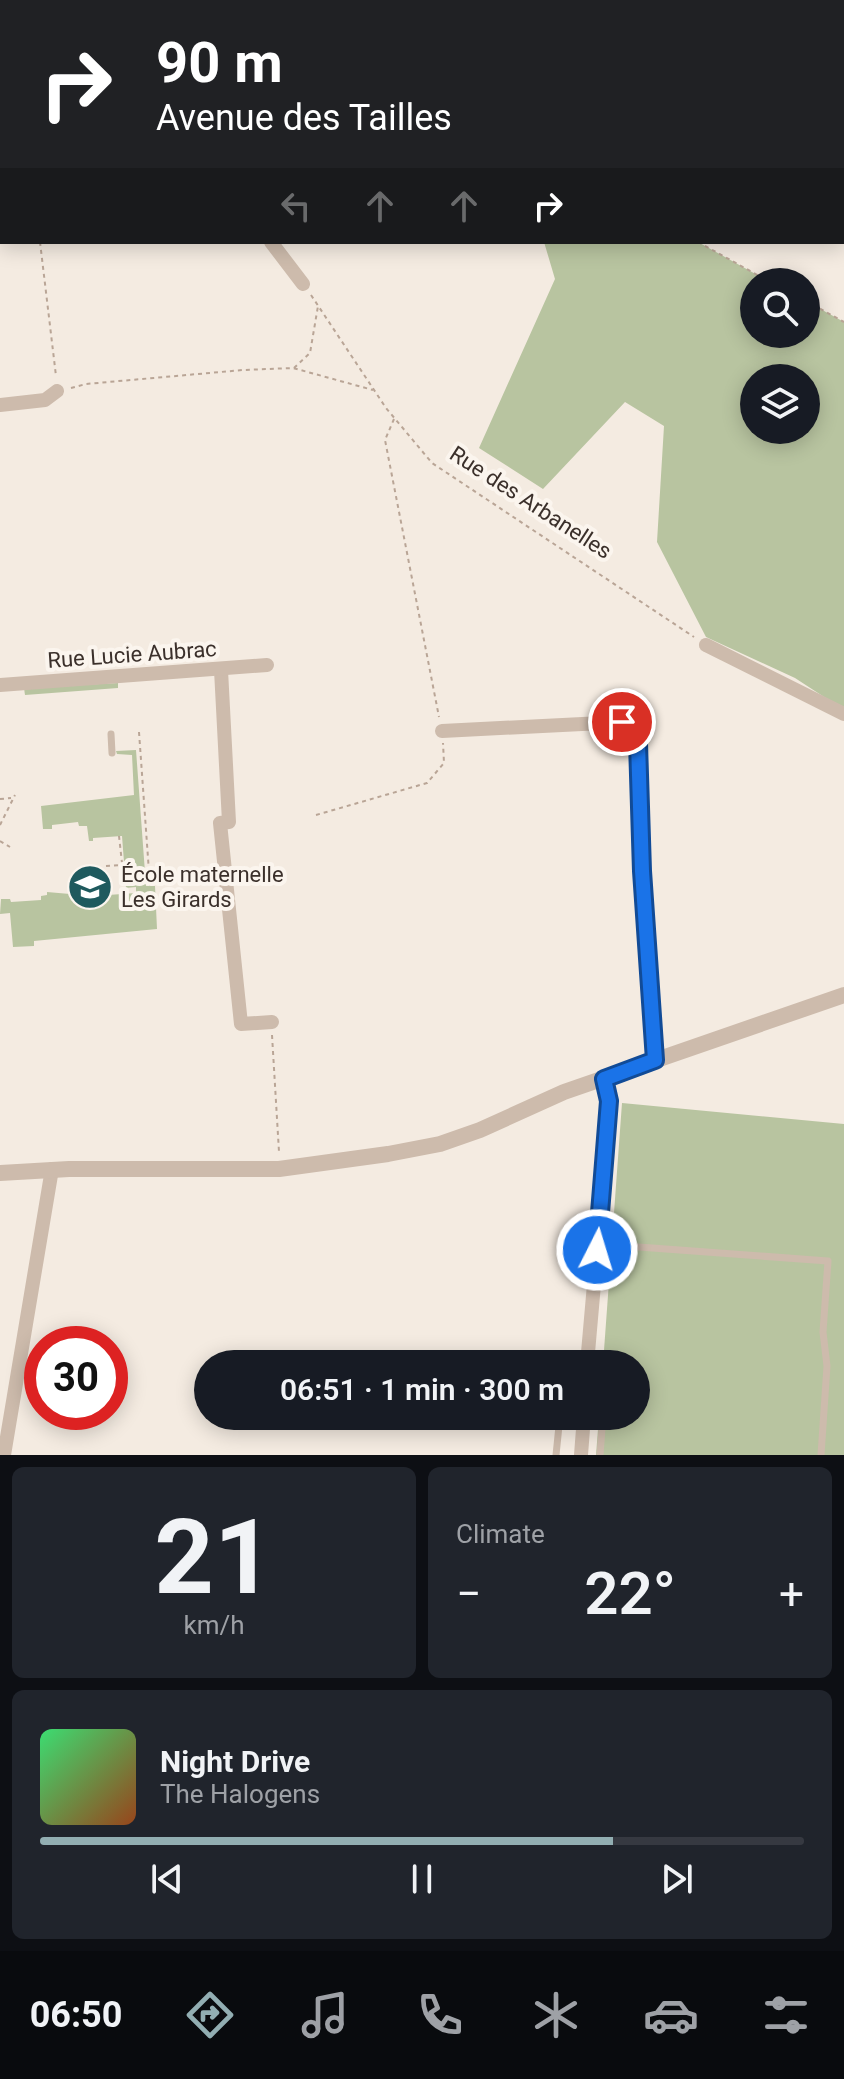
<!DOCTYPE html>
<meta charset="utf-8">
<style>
:root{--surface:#171b24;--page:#20242c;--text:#f1f3f6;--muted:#9ea1a6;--line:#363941;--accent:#92aeb2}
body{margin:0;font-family:Roboto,sans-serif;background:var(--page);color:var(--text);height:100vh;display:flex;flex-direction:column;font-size:30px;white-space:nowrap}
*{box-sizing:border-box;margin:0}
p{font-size:26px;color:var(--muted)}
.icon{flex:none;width:44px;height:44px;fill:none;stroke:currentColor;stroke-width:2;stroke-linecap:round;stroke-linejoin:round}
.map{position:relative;height:1455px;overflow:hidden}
.panel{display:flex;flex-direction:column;gap:12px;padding:12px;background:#0d0f14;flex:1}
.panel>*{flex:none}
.top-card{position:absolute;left:0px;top:0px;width:844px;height:244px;box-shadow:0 4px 20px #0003;background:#202124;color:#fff;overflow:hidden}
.buttons{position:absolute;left:740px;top:268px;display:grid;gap:16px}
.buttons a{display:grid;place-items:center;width:80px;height:80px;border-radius:50%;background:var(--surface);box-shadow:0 4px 20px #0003;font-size:40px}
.speed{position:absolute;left:24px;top:1326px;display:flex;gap:16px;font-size:40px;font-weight:700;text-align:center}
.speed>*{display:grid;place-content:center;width:104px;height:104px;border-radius:50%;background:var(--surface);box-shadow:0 4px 20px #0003;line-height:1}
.speed .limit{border:12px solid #d22;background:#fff;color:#111}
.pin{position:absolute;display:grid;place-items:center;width:68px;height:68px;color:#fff;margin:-34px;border:4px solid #fff;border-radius:50%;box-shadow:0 2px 8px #0007}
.me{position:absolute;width:88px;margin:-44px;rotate:5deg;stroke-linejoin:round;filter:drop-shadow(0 0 6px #0008)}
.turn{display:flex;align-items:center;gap:28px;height:168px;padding:0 24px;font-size:36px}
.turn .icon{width:104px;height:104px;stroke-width:2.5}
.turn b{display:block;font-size:56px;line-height:68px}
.lanes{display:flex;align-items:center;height:76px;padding:0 24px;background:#0003;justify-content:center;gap:40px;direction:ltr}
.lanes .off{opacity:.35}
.big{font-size:60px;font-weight:600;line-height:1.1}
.panel .tile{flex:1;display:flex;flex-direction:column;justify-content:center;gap:12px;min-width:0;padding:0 28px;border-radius:12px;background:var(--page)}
.panel .dial{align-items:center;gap:0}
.dial b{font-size:104px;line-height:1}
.song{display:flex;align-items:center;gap:24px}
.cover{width:96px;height:96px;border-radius:12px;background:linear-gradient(135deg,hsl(140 70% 55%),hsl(20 70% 35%))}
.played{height:8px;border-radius:4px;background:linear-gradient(90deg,var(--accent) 75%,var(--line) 75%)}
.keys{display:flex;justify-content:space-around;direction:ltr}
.heat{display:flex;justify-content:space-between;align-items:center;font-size:44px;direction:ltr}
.panel .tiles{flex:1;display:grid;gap:12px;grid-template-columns:1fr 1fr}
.tile:last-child{grid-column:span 2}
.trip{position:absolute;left:194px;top:1350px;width:456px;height:80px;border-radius:40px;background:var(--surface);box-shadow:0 4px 20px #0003;font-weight:600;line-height:80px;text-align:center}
.menu{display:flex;height:128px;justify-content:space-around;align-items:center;background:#090b0e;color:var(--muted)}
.menu .icon{width:56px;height:56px}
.menu .active{color:var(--accent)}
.menu b{font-size:36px;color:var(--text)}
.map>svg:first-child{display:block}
.green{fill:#b8c4a0;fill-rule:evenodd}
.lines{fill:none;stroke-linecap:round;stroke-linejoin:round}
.path{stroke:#b9a596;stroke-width:2;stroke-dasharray:4 4;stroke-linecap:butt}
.service{stroke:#cdbbac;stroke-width:7}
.minor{stroke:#cdbbac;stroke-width:14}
.tertiary{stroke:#cdbbac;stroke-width:16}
.route-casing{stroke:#114b97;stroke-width:20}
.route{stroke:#1a73e8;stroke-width:14}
.labels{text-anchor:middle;stroke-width:8;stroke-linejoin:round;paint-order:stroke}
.street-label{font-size:22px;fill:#3b302b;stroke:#fbf5ee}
.poi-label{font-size:22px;fill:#3b302b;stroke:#fbf5ee;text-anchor:start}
</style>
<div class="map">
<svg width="844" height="1455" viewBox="0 0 844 1455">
<rect width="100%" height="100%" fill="#f4ebe1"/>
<g class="green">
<path d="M544,242H698L770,282H754V334H806V301L844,322V710L795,678L706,637L657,542L664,426L625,402L543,489L479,448L555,279ZM754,378H806V430H754Z"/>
<path d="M118,683V688L25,695L24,688Z"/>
<path d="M136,750L146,886H155L157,929L34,941V946L13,947L10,913L0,914L1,899H10L11,902L41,900V896L47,895V892L70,894L92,888L94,896L136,893V887L126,888L122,836L93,838V841H89L87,826H79L78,822L52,825V829H43L41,806L134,795L132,755L117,754L116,751Z"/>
<path d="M622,1103L844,1124V1455H596L599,1416H636V1364H603Z"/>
</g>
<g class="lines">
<g class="path">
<path d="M40,242L56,376"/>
<path d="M698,242L770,282"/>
<path d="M311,295L386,408L432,463L694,637"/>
<path d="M806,301L844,322"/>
<path d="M294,368L310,353L318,306"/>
<path d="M71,388L86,384L243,370L293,368L373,390"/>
<path d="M394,419L385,440L439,717"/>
<path d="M139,732L150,886"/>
<path d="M0,799L11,798"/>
<path d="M316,815L427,783L444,763L443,743"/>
<path d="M0,825L15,795"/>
<path d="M119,836L122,863"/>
<path d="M0,841L10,847"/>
<path d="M106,866L122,865L124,893"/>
<path d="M272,1035L279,1152"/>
</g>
<g class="service">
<path d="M106,0L107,2"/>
<path d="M111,734L112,753"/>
<path d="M598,1244L828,1261L823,1332L827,1366L821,1455"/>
<path d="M556,1455L560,1416"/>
<path d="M600,1455L603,1416"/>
</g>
<g class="minor">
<path d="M842,24L844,23"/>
<path d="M0,58H2"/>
<path d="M271,242L303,284"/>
<path d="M0,405L45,400L57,391"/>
<path d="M706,645L844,714"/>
<path d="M221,670L229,822L220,823L241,1024L272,1022"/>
<path d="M0,685L267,665"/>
<path d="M442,731L622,722L632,726L638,743L642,871L655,1060"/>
<path d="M587,1364L608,1125L609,1101L604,1079"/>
<path d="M4,1455L52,1169"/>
<path d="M581,1455L584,1416"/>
</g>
<path class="tertiary" d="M0,1173L69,1169H279L388,1154L440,1144L480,1130L564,1092L844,995"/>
</g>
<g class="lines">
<g class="route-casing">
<path id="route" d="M597,1250L609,1101L604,1079L655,1060L642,871L638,743L632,726L622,722"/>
</g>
<use href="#route" class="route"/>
</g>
<defs>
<g id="school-disc" transform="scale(2.3)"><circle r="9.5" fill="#1f5a5e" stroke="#fbf5ee"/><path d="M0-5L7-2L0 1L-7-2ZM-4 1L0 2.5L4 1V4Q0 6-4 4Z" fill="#fff"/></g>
</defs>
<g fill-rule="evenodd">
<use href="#school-disc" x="90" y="887"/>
</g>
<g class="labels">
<g class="street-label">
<text transform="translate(531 502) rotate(33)" y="8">Rue des Arbanelles</text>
<text transform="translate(132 654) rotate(-4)" y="8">Rue Lucie Aubrac</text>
</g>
<g class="poi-label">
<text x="121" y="882">École maternelle<tspan x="121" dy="25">Les Girards</tspan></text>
</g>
</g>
</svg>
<div class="buttons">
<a><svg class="icon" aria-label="search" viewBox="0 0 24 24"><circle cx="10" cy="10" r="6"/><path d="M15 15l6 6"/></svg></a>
<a><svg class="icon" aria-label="layers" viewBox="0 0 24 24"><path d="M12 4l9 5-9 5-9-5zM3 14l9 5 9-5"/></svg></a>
</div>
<div class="speed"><div class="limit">30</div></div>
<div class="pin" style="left:622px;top:722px;background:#d93025"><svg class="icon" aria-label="arrive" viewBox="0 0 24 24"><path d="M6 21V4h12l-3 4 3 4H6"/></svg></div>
<svg class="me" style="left:597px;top:1250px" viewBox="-20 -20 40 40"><circle r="17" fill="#1a73e8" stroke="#fff" stroke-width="3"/><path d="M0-11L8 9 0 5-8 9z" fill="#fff"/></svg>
<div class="trip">06:51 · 1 min · 300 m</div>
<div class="top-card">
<div class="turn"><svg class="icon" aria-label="right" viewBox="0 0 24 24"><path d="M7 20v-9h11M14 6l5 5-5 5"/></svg><div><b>90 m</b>Avenue des Tailles</div></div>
<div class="lanes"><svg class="icon off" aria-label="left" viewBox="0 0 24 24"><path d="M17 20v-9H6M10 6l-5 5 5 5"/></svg><svg class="icon off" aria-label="ahead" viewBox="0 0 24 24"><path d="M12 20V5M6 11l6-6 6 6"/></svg><svg class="icon off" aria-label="ahead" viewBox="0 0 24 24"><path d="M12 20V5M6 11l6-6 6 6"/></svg><svg class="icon" aria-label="right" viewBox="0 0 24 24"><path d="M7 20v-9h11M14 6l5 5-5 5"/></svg></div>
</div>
</div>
<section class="panel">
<div class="tiles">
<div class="tile dial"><b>21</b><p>km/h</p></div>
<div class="tile"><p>Climate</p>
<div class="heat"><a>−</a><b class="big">22°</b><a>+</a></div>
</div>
<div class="tile">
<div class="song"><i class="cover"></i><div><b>Night Drive</b><p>The Halogens</p></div></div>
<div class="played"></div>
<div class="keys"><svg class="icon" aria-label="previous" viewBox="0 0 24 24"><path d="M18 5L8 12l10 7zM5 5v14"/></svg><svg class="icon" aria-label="pause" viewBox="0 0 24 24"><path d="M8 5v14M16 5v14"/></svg><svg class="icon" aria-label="next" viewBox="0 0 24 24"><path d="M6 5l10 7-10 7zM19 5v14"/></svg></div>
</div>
</div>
</section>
<nav class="menu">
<b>06:50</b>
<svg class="icon active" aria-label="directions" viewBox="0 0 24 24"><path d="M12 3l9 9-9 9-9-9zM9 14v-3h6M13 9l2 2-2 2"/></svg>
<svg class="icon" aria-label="music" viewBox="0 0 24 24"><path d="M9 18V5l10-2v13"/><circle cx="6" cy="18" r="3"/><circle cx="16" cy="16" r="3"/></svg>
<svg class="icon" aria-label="phone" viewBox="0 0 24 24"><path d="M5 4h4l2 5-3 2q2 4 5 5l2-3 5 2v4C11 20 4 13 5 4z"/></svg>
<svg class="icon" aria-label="climate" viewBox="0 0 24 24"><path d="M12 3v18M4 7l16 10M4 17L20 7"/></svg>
<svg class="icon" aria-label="car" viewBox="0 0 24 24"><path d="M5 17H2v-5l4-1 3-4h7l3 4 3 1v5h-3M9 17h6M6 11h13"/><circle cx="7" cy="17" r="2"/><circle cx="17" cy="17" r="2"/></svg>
<svg class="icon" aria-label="filters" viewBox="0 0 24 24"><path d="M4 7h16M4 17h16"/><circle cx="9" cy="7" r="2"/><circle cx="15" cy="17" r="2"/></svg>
</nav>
